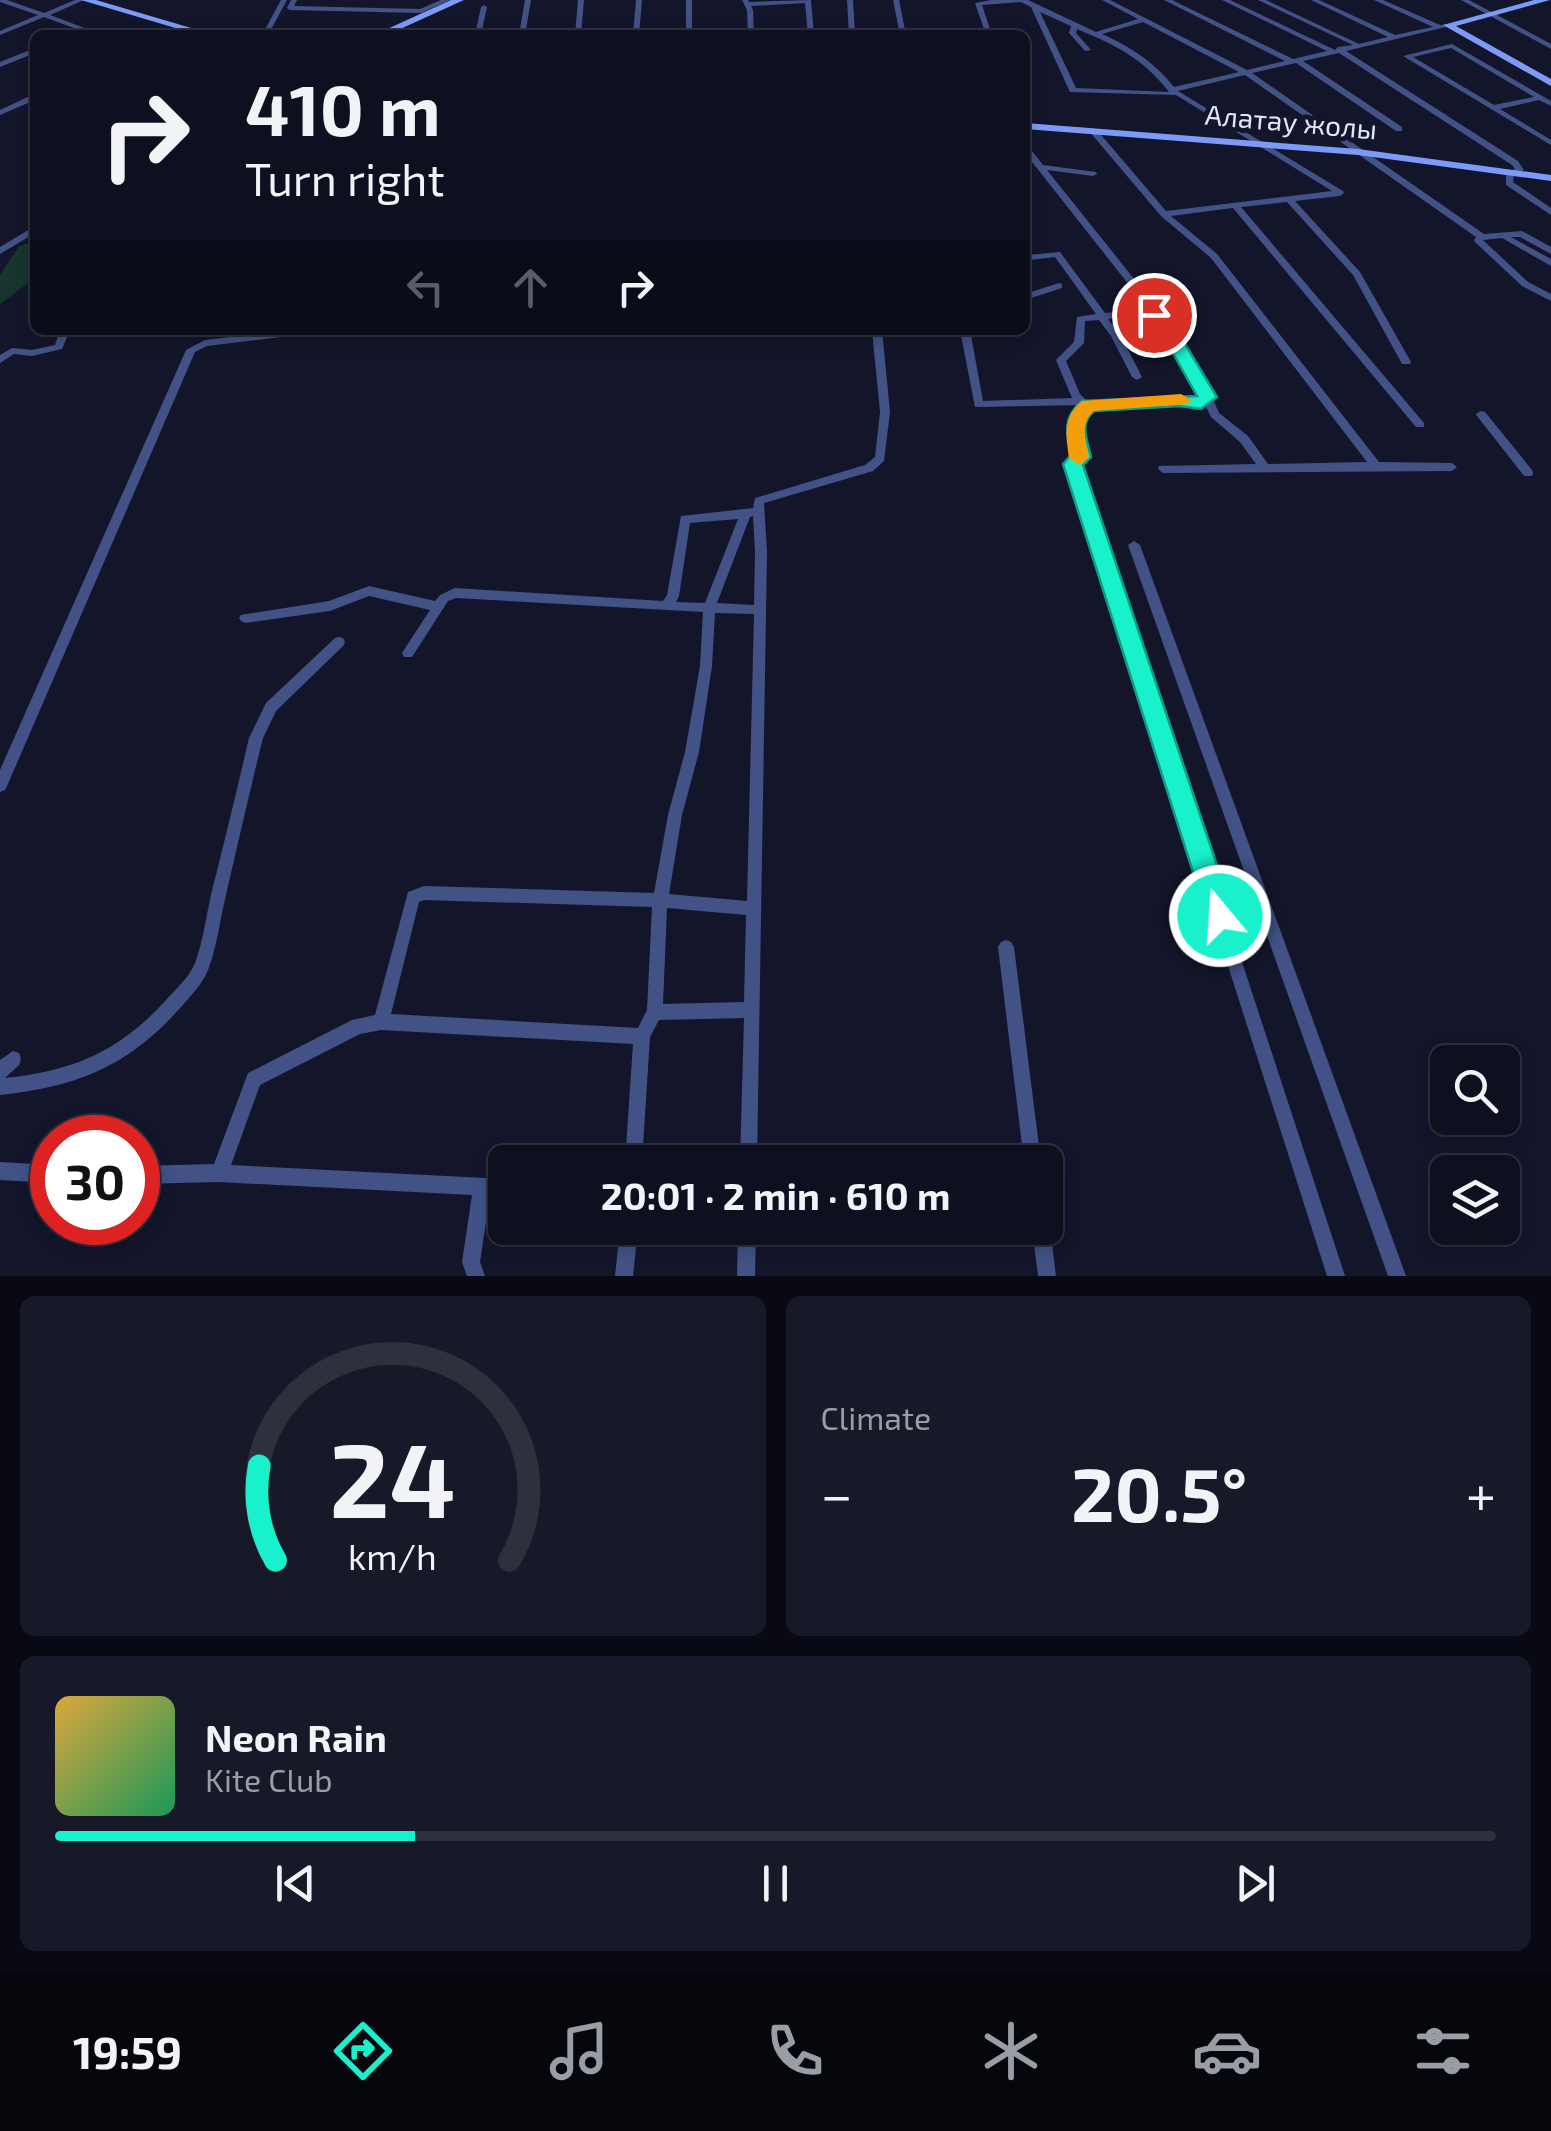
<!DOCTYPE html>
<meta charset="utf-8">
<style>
:root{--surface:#0e1020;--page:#171929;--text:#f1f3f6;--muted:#9b9da5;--line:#2e303e;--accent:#18f1cc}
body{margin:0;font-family:"Exo 2",sans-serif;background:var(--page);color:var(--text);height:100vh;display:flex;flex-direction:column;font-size:38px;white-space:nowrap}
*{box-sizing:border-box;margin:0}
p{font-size:32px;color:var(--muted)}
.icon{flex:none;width:55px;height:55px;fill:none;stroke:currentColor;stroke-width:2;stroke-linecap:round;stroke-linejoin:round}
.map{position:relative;height:1276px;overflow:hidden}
.drawer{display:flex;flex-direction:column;gap:20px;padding:20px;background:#080912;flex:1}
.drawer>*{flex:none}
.hud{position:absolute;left:30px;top:30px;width:1000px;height:305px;border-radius:15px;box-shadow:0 5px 15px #0003,0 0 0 2px var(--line);background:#0e1020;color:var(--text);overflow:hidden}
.fabs{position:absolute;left:1430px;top:1045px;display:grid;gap:20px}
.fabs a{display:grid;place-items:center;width:90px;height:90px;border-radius:15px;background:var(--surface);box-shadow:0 5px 15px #0003,0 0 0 2px var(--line);font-size:50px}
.speed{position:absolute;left:30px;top:1115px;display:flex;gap:20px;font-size:50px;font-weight:700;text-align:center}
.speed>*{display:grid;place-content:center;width:130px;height:130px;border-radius:50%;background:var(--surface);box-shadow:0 5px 15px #0003,0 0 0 2px var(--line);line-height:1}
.speed .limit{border:15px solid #d22;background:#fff;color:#111}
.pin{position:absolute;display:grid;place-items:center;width:85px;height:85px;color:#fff;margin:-42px;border:5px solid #fff;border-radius:50%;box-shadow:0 2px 10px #0007}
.me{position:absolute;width:110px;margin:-55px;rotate:342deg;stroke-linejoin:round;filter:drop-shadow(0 0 8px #0008)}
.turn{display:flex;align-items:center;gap:35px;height:210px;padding:0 50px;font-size:45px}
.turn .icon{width:130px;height:130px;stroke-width:2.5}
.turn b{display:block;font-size:70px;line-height:85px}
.lanes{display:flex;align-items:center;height:95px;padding:0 50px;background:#0003;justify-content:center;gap:50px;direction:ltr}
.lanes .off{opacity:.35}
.big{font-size:75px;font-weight:700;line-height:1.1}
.drawer .tile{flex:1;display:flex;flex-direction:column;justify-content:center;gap:15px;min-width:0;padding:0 35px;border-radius:15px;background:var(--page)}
.drawer .dial{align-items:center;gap:0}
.dial svg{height:260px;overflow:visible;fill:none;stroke:var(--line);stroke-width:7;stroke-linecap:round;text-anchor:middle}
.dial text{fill:var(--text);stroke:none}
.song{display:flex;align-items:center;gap:30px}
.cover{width:120px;height:120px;border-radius:15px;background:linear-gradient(135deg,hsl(40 70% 55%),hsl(150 70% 35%))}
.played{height:10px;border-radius:5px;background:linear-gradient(90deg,var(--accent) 25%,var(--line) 25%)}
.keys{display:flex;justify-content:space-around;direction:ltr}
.heat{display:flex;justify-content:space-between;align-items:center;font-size:55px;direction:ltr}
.drawer .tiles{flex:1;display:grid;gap:20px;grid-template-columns:1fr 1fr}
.tile:last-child{grid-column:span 2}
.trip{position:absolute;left:488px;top:1145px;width:575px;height:100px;border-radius:15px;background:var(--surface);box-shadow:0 5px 15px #0003,0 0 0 2px var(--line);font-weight:700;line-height:100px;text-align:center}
.tab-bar{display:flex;height:160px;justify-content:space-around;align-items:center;background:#06060d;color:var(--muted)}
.tab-bar .icon{width:70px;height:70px}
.tab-bar .selected{color:var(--accent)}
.tab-bar b{font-size:45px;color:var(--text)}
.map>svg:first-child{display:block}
.green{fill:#17352c}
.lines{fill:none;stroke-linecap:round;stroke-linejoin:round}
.street{fill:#425287;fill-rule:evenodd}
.secondary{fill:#7d9af7;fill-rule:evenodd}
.route{fill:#18f1cc;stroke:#109d85;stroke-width:2.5}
.slow{fill:#f59e0b}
.labels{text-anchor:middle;stroke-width:10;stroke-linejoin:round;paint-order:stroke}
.far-street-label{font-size:28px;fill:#e0e4fd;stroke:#13162b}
</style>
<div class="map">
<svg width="1551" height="1276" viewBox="0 0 1551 1276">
<rect width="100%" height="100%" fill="#13162b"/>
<path class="green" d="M35,241V278L0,304V275L19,246Z"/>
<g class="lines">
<g class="street">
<path d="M0,0H7L44,13L75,0H84L50,15L103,35H93L44,17L0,35V31L38,15L0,2Z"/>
<path d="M281,0H287L268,35H262Z"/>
<path d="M291,0H297L294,6L420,9L441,0H450L421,13L290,10L287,8Z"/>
<path d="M525,0H531L525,35H519Z"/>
<path d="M578,0H584L581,35H575Z"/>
<path d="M636,0H642L639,35H633Z"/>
<rect x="686" y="0" width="6" height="35"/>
<path d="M742,0H748L749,2L811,0L814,35H808L805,3L751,6L753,10L754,35H748L747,10Z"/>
<path d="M847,0H853L855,35H849Z"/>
<path d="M893,0H899L906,35H900Z"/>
<path d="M992,0H1028L1096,32L1138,19L1102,0H1110L1247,70L1285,61L1164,0H1172L1293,59L1327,51L1222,0H1230L1335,50L1338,47L1353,45L1258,0H1266L1359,44L1388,37L1311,0H1319L1395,35L1433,27L1374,0H1383L1440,25L1450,24V26L1346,51L1518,161L1524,170L1514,174L1513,182L1551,208V215L1506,185V173L1515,169L1512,165L1339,53L1303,61L1402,127V131H1396L1296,63L1252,73L1484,234L1522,231L1551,247V254L1520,237H1511L1551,259V266L1502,238L1483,240L1528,282L1551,294V301L1522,286L1475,242L1474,240L1476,237L1245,75L1178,91L1343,191L1344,193L1340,196L1295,201L1360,272L1411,362L1410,364H1402L1401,362L1353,275L1287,202L1241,207L1424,423V427H1416L1233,208L1171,216L1217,254L1379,462L1452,463L1457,467L1452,471L1163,473L1158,469L1159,466L1256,464L1240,442L1211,417L1205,405L1180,402L1092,408C1078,423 1082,439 1086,457L1079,465L1345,1276H1327L1068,464L1075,456C1071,436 1069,422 1083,405L975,407L960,330H970L983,401L1072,398L1056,360L1074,342L1077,317L1096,314L1055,257L1030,260L1026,257L1027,255L1060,252L1105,313L1148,309L1025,153V146H1028L1043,165L1096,172L1097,174L1093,176L1047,170L1167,320L1212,397L1219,413L1248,436L1268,464L1367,462L1211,258L1161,216L1089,131L1096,129L1166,211L1332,191L1176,95L1070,92L1031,7L1021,2L982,5L992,35H986L975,3ZM1040,12L1071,26L1069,33L1085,51L1091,50L1076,33L1077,29C1115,45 1143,58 1169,92L1076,88ZM1143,22L1239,72L1174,87C1154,62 1131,47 1102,34ZM1152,314L1160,323L1200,398L1199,399L1180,396L1088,402L1080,394L1066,361L1084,343L1085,321L1099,320L1111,336L1132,377L1137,380L1142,377L1121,336L1108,319Z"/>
<path d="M1461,0H1469L1551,44V49Z"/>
<path d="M484,5L487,7L481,35H475L481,7Z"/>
<path d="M183,27L185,28V30L175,35H166Z"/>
<path d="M1452,44L1551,101V106L1539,100L1500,109L1551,140V145L1403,56ZM1451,48L1534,97L1494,105L1413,57Z"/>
<path d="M35,48V53L0,67V62Z"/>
<path d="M32,95H35V100L0,115V110Z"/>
<path d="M35,226V233L0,254V247Z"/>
<path d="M1059,283L1062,284V288L1025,300V294Z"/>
<path d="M60,330H70L62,349L32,356L14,354L0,363V355L12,348L32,350L55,345Z"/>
<path d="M289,330H319L314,333L207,346L195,352L7,786L5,790L0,792V770L186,350L205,340Z"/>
<path d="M872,330H882L890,412L884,461L873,471L764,503L767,552L757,1162H740L744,1018L659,1020L650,1037L642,1162H625L633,1044L381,1030L360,1034L260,1085L231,1165L505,1179V1197L490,1196L480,1262L485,1276H467L462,1262L472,1195L219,1182L138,1184V1166L214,1164L248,1073L352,1020L375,1015L408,892L424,886L654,893L668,815L685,752L700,666L703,612L456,598L448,601L412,657H404L402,653L430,610L369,596L330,611L245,623L241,621L239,618L241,615L329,601L369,586L435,601L440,595L455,588L663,601L667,595L681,516L753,508L755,498L865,465L875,457L880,412ZM753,516L755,552L754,605L717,603L750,517ZM738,519L705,603L676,602L679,596L690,523ZM715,613L754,614L747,901L669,894L682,815L699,752L712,666ZM424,900L652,907L647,1010L638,1028L391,1014L419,902ZM667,908L746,915L744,1002L663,1004Z"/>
<path d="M1481,411L1485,412L1532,470L1533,473L1532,476H1524L1477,416L1476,414Z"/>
<path d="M1134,541L1140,545L1406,1276H1388L1128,545Z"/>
<path d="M339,637L343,638L345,642L343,646L276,711L263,738C250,790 238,843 226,895C220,919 217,947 208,970C203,983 190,997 181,1007C129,1066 77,1087 0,1095V1060L13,1051L19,1053L21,1059L19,1065L5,1078C74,1071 120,1051 167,999C176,989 190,976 195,963C203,942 206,917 211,895C224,843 237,790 249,738L266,703L335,638Z"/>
<path d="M1006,940L1011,942L1014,947L1041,1162H1024L998,947L1001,942Z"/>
<path d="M0,1162L52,1165V1183L0,1180Z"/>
<path d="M1045,1221L1050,1228L1056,1276H1038L1032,1228H1045Z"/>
<path d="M620,1228H638L633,1276H615Z"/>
<path d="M738,1228H756L755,1276H737Z"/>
</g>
<g class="secondary">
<path d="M81,0H96L215,35H199Z"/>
<path d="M451,0H464L387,35H374Z"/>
<path d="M1534,0H1550L1456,26L1551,79V86L1443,25Z"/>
<path d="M1025,123L1358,149L1551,175V181L1358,155L1025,129Z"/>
</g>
</g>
<path class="route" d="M1154,310L1170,319L1217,397L1201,409L1180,406L1094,411C1079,423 1087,440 1091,457L1083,465L1234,916L1230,925L1220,929L1211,925L1207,916L1063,464L1071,455C1066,431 1063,417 1082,401L1197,396L1157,325L1145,315Z"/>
<path class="slow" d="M1181,394L1191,400L1188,404L1094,411C1079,423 1086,442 1089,458L1079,465L1069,458C1066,434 1062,418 1082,401Z"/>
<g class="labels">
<g class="far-street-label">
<text transform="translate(1291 122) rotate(5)" y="10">Алатау жолы</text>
</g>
</g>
</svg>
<div class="fabs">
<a><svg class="icon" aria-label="search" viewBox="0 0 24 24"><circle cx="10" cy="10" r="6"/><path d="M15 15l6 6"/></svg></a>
<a><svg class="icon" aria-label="layers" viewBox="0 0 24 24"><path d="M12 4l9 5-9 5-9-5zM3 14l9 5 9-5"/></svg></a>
</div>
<div class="speed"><div class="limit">30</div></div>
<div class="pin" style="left:1154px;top:315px;background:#d93025"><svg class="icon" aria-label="arrive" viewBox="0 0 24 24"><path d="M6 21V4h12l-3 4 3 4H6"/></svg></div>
<svg class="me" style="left:1220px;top:916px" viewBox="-20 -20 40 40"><circle r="17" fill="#18f1cc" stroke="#fff" stroke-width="3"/><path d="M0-11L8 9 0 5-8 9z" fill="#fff"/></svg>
<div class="trip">20:01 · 2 min · 610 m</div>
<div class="hud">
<div class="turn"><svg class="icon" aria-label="right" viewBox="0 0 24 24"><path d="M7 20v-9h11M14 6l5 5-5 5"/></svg><div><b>410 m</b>Turn right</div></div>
<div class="lanes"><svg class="icon off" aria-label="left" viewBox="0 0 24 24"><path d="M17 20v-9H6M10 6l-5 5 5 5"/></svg><svg class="icon off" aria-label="ahead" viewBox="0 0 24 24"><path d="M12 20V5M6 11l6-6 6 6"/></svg><svg class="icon" aria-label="right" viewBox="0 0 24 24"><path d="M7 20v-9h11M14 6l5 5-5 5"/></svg></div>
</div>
</div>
<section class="drawer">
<div class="tiles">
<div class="tile dial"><svg viewBox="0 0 100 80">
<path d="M14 69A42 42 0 1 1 86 69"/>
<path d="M14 69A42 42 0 0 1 9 40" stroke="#18f1cc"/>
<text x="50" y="56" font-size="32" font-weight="700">24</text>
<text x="50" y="72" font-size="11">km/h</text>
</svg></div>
<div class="tile"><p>Climate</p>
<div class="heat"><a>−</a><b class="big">20.5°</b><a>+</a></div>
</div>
<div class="tile">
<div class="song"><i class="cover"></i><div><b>Neon Rain</b><p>Kite Club</p></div></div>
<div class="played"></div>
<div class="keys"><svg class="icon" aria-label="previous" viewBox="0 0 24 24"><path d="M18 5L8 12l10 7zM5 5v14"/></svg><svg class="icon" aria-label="pause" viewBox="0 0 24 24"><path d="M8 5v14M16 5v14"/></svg><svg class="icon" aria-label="next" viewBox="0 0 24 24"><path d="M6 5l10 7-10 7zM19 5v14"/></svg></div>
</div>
</div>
</section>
<nav class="tab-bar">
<b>19:59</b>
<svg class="icon selected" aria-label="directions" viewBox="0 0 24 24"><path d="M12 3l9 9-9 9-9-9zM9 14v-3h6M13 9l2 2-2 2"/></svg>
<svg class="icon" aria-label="music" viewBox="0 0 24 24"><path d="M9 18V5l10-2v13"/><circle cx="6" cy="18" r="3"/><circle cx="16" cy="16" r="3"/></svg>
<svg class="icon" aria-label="phone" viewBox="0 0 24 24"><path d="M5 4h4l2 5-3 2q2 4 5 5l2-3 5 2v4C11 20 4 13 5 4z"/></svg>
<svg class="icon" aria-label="climate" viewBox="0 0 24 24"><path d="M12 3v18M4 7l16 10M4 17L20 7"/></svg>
<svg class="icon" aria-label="car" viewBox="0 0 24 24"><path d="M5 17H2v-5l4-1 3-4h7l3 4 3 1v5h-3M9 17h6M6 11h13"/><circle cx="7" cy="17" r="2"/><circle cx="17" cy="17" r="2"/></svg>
<svg class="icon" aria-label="filters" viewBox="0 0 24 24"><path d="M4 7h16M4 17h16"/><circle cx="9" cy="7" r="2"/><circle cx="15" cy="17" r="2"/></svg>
</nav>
